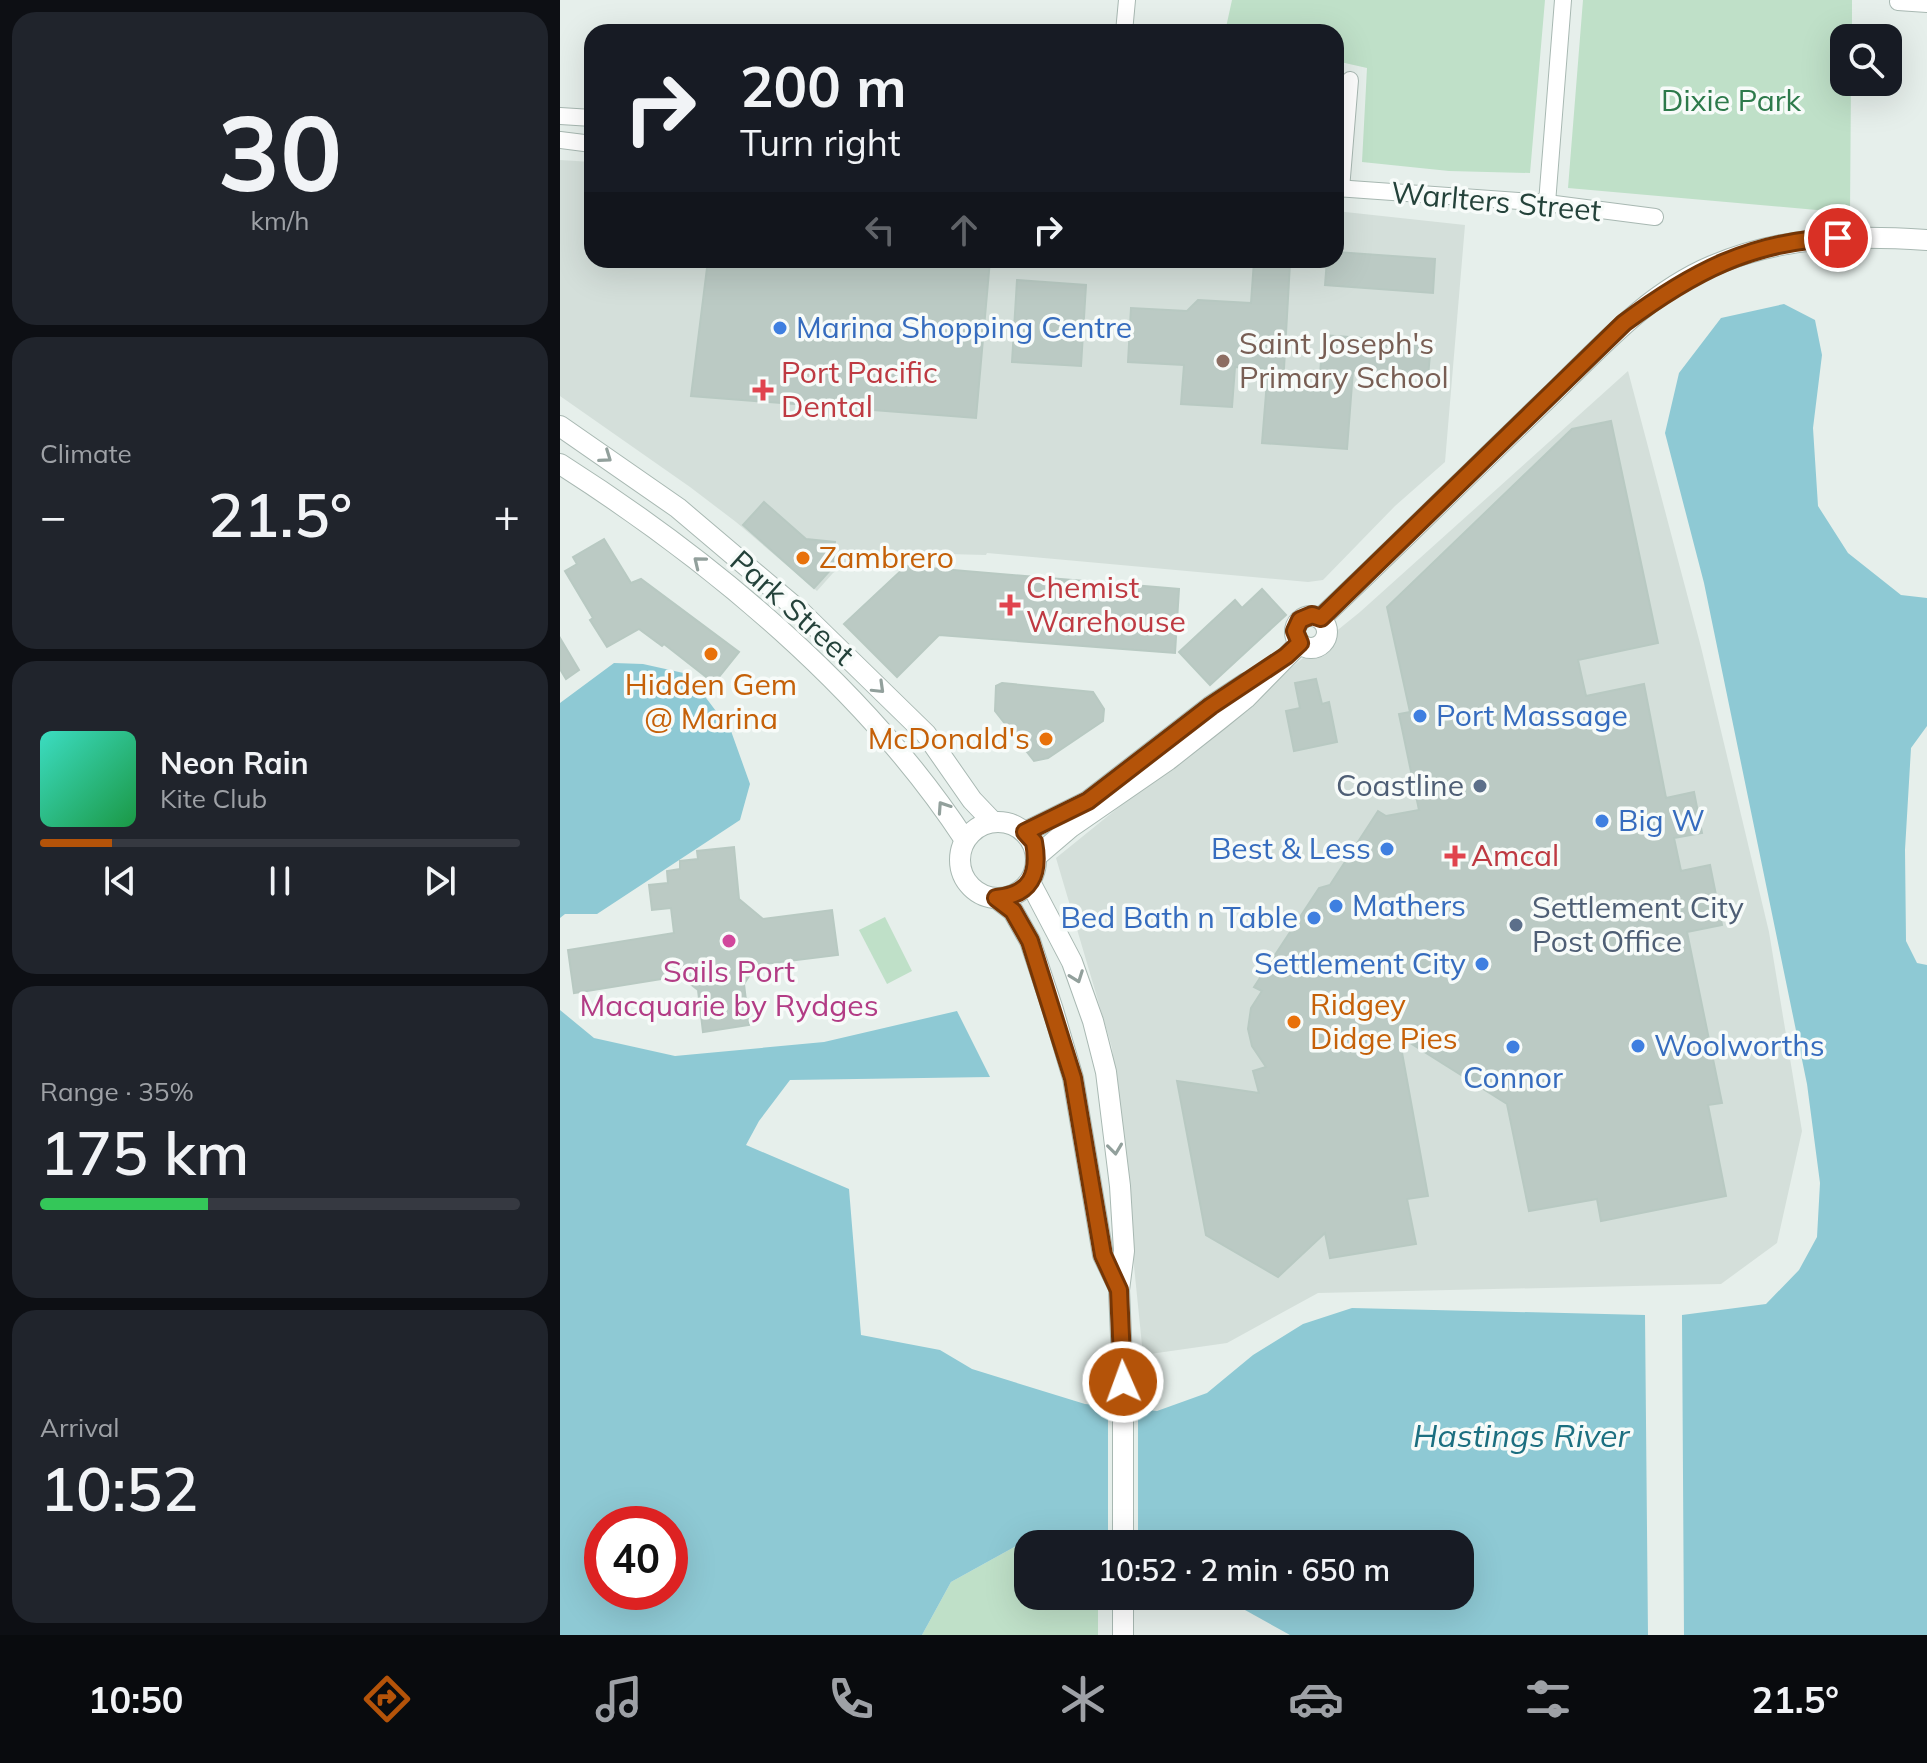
<!DOCTYPE html>
<meta charset="utf-8">
<style>
:root{--surface:#171b24;--page:#20242c;--text:#f1f3f6;--muted:#9ea1a6;--line:#363941;--accent:#b45309}
body{margin:0;font-family:Mulish,sans-serif;background:var(--page);color:var(--text);height:100vh;display:flex;flex-direction:column;font-size:30px;white-space:nowrap}
*{box-sizing:border-box;margin:0}
p{font-size:26px;color:var(--muted)}
.icon{flex:none;width:44px;height:44px;fill:none;stroke:currentColor;stroke-width:2;stroke-linecap:round;stroke-linejoin:round}
.map{position:relative;flex:1;overflow:hidden}
.details{display:flex;flex-direction:column;gap:12px;padding:12px;background:#0d0f14;width:560px}
.details>*{flex:none}
.hud{position:absolute;left:24px;top:24px;width:760px;height:244px;border-radius:24px;box-shadow:0 8px 32px #0002;background:#171b24;color:var(--text);overflow:hidden}
.buttons{position:absolute;left:1270px;top:24px;display:grid;gap:16px}
.buttons a{display:grid;place-items:center;width:72px;height:72px;border-radius:16px;background:var(--surface);box-shadow:0 8px 32px #0002;font-size:40px}
.speed{position:absolute;left:24px;top:1506px;display:flex;gap:16px;font-size:40px;font-weight:700;text-align:center}
.speed>*{display:grid;place-content:center;width:104px;height:104px;border-radius:50%;background:var(--surface);box-shadow:0 8px 32px #0002;line-height:1}
.speed .limit{border:12px solid #d22;background:#fff;color:#111}
.pin{position:absolute;display:grid;place-items:center;width:68px;height:68px;color:#fff;margin:-34px;border:4px solid #fff;border-radius:50%;box-shadow:0 2px 8px #0007}
.me{position:absolute;width:88px;margin:-44px;rotate:358deg;stroke-linejoin:round;filter:drop-shadow(0 0 6px #0008)}
.turn{display:flex;align-items:center;gap:28px;height:168px;padding:0 24px;font-size:36px}
.turn .icon{width:104px;height:104px;stroke-width:2.5}
.turn b{display:block;font-size:56px;line-height:68px}
.lanes{display:flex;align-items:center;height:76px;padding:0 24px;background:#0003;justify-content:center;gap:40px;direction:ltr}
.lanes .off{opacity:.35}
.big{font-size:60px;font-weight:600;line-height:1.1}
.details .widget{flex:1;display:flex;flex-direction:column;justify-content:center;gap:12px;min-width:0;padding:0 28px;border-radius:24px;background:var(--page)}
.details .dial{align-items:center;gap:0}
.dial b{font-size:104px;line-height:1}
.song{display:flex;align-items:center;gap:24px}
.cover{width:96px;height:96px;border-radius:12px;background:linear-gradient(135deg,hsl(170 70% 55%),hsl(140 70% 35%))}
.played{height:8px;border-radius:4px;background:linear-gradient(90deg,var(--accent) 15%,var(--line) 15%)}
.keys{display:flex;justify-content:space-around;direction:ltr}
.heat{display:flex;justify-content:space-between;align-items:center;font-size:44px;direction:ltr}
.charge{height:12px;border-radius:6px;background:linear-gradient(90deg,#34c759 35%,var(--line) 0)}
.trip{position:absolute;left:454px;top:1530px;width:460px;height:80px;border-radius:24px;background:var(--surface);box-shadow:0 8px 32px #0002;font-weight:600;line-height:80px;text-align:center}
.menu{display:flex;height:128px;justify-content:space-around;align-items:center;background:#090b0e;color:var(--muted)}
.menu .icon{width:56px;height:56px}
.menu .current{color:var(--accent)}
.menu b{font-size:36px;color:var(--text)}
main{display:flex;flex:1;min-height:0}
.map>svg:first-child{display:block}
.built{fill:#d4dfda}
.green{fill:#bfe0c8}
.water{fill:#8ec9d4;fill-rule:evenodd}
.pier{fill:#e6efeb}
.building{fill:#bbcac4;stroke:#b8c9c2;stroke-width:2}
.lines{fill:none;stroke-linecap:round;stroke-linejoin:round}
.minor-casing{stroke:#a8b8b2;stroke-width:18}
.tertiary-casing{stroke:#a8b8b2;stroke-width:22}
.minor{stroke:#fff;stroke-width:16}
.tertiary{stroke:#fff;stroke-width:20}
.oneway{stroke:#92a09c}
.route-casing{stroke:#753606;stroke-width:20}
.route{stroke:#b45309;stroke-width:14}
.shop-dot{fill:#3f7fe0;stroke:#f7fbf9;stroke-width:3}
.education-dot{fill:#8d6e63;stroke:#f7fbf9;stroke-width:3}
.health-dot{fill:#e0444e;stroke:#f7fbf9;stroke-width:3}
.food-dot{fill:#e8710a;stroke:#f7fbf9;stroke-width:3}
.service-dot{fill:#5c6f8a;stroke:#f7fbf9;stroke-width:3}
.hotel-dot{fill:#d1479c;stroke:#f7fbf9;stroke-width:3}
.labels{text-anchor:middle;stroke-width:7;stroke-linejoin:round;paint-order:stroke}
.park-label{font-size:30px;fill:#2d7a4b;stroke:#f7fbf9}
.street-label{font-size:30px;fill:#24423a;stroke:#f7fbf9}
.shop-label{font-size:30px;fill:#366cbe;stroke:#f7fbf9;text-anchor:start}
.education-label{font-size:30px;fill:#785e54;stroke:#f7fbf9;text-anchor:start}
.health-label{font-size:30px;fill:#be3a42;stroke:#f7fbf9;text-anchor:start}
.food-label{font-size:30px;fill:#c56008;stroke:#f7fbf9;text-anchor:start}
.service-label{font-size:30px;fill:#4e5e75;stroke:#f7fbf9;text-anchor:end}
.hotel-label{font-size:30px;fill:#b23c85;stroke:#f7fbf9}
.water-label{font-size:32px;font-style:italic;fill:#1c6f80;stroke:#f7fbf9}
</style>
<main>
<section class="details">
<div class="widget dial"><b>30</b><p>km/h</p></div>
<div class="widget"><p>Climate</p>
<div class="heat"><a>−</a><b class="big">21.5°</b><a>+</a></div>
</div>
<div class="widget">
<div class="song"><i class="cover"></i><div><b>Neon Rain</b><p>Kite Club</p></div></div>
<div class="played"></div>
<div class="keys"><svg class="icon" aria-label="previous" viewBox="0 0 24 24"><path d="M18 5L8 12l10 7zM5 5v14"/></svg><svg class="icon" aria-label="pause" viewBox="0 0 24 24"><path d="M8 5v14M16 5v14"/></svg><svg class="icon" aria-label="next" viewBox="0 0 24 24"><path d="M6 5l10 7-10 7zM19 5v14"/></svg></div>
</div>
<div class="widget"><p>Range · 35%</p><b class="big">175 km</b><div class="charge"></div></div>
<div class="widget"><p>Arrival</p><b class="big">10:52</b></div>
</section>
<div class="map">
<svg width="1367" height="1635" viewBox="0 0 1367 1635">
<rect width="100%" height="100%" fill="#e6efeb"/>
<g class="built">
<path d="M0,160L32,162V260H776V211L905,225L885,462L835,506L763,580L748,582L427,553L426,555L308,552L273,573L257,591L176,522L130,487L0,396Z"/>
<path d="M1068,371L1141,647L1209,932L1242,1131L1217,1243L1161,1284L758,1293L667,1343L583,1355L552,1048L496,858L800,612Z"/>
</g>
<g class="green">
<path d="M672,0H985L970,173L889,171L802,162L807,68L776,61V32H665Z"/>
<path d="M1023,0H1292V38H1284V82H1291L1290,213L1008,188Z"/>
<path d="M325,917L352,971L327,984L299,930Z"/>
<path d="M467,1540L507,1544H468V1596H538V1635H362L391,1582Z"/>
</g>
<g class="water">
<path d="M1224,304L1255,320L1262,355L1253,428L1258,506L1288,553L1341,595L1367,598V726L1351,748L1345,850L1346,941L1357,963L1367,965V1635H1124L1122,1315L1206,1304L1239,1270L1257,1237L1260,1183L1247,1084L1144,583L1105,433L1119,373L1161,318Z"/>
<path d="M54,663L83,664L128,674L171,731L190,784L180,820L37,914H5L0,918V703Z"/>
<path d="M0,1010L34,1038L115,1056L264,1042L397,1011L430,1077L230,1080L199,1121L186,1145L289,1189L301,1335L380,1350L412,1369L525,1404L597,1411L647,1393L693,1355L743,1324L792,1308L1085,1315L1088,1635H730L676,1605L665,1596H900V1544H507L467,1540L391,1582L362,1635H0ZM42,1524H110V1592H42Z"/>
</g>
<path class="pier" d="M548,1402L578,1405V1544H548Z"/>
<g class="building">
<path d="M776,252L875,259L873,293L765,285L767,260H776Z"/>
<path d="M148,260H430L416,418L131,396Z"/>
<path d="M694,261L730,263L723,386L759,388L763,335L871,343L868,377L793,371L787,449L702,443L708,369L675,367L672,407L621,404L624,365L568,362L571,308L627,311L638,300L691,303Z"/>
<path d="M457,280L526,285L521,366L452,362Z"/>
<path d="M1051,421L1098,643L1018,660L1026,696L1084,684L1106,798L1134,792L1142,833L1114,838L1121,871L1150,865L1162,925L1127,932L1162,1103L1148,1105L1166,1196L1041,1221L1037,1199L969,1211L947,1104L839,1036L868,1196L847,1199L856,1244L770,1258L765,1233L718,1277L646,1235L617,1081L699,1093L693,1071L706,1067L692,1046L688,1029L691,1008L702,991L694,987L759,888L770,885L818,811L826,816L859,810L839,714L850,712L827,607L1012,429Z"/>
<path d="M204,502L246,539L275,542L273,567L254,588L183,525Z"/>
<path d="M44,539L71,583L81,579L179,652L154,683L104,644L102,646L79,629L47,647L30,620L33,618L5,571L17,564L13,557Z"/>
<path d="M346,566L619,589L615,653L379,635L337,677L284,624Z"/>
<path d="M702,589L726,615L650,685L619,652L675,600L682,608Z"/>
<path d="M0,638L19,670L6,679L0,669Z"/>
<path d="M756,679L762,704L769,702L777,742L734,751L726,711L740,708L735,683Z"/>
<path d="M442,683L533,692L544,709L543,721L488,758L474,761L435,711L436,686Z"/>
<path d="M174,847L179,899L203,919L272,910L278,955L196,965L184,984L189,1025L143,1032L138,990L120,976L14,993L8,950L114,933L111,908L92,910L89,885L108,883L107,871L120,869V861L138,859L137,851Z"/>
</g>
<g class="lines">
<g class="minor-casing">
<g id="minor">
<path d="M1338,2L1367,4"/>
<path d="M564,32L567,0"/>
<path d="M0,116L32,118"/>
<path d="M0,140L32,144"/>
<path d="M776,188L987,203L1095,217"/>
<path d="M781,189L790,80"/>
<path d="M987,203L1003,0"/>
</g>
</g>
<g class="tertiary-casing">
<g id="tertiary">
<path d="M0,426L118,508L242,613L366,734L412,800L433,822"/>
<path d="M0,464C151,560 306,689 405,840"/>
<circle cx="751" cy="632" r="16"/>
<path d="M761,618C837,546 912,471 988,398C1038,350 1086,294 1152,266C1221,236 1293,235 1367,240"/>
<circle cx="438" cy="860" r="38"/>
<path d="M465,832L528,801L651,706L686,683"/>
<path d="M477,856L511,827L608,760L660,719L686,698L740,643"/>
<path d="M470,882L512,962L533,1021L546,1072L560,1186L564,1251L559,1290L563,1382V1544"/>
<path d="M436,898L453,911L470,941L493,1010L513,1078L543,1255L559,1288"/>
<path d="M563,1596V1635"/>
</g>
</g>
<use href="#minor" class="minor"/>
<use href="#tertiary" class="tertiary"/>
</g>
<defs><path id="oneway-chevron" d="M-2-3.5L2.5 0L-2 3.5" fill="none" stroke-width="1.6" stroke-linecap="round" stroke-linejoin="round" transform="scale(2)"/></defs>
<g class="oneway">
<use href="#oneway-chevron" transform="translate(46 457) rotate(35)"/>
<use href="#oneway-chevron" transform="translate(139 562) rotate(-141)"/>
<use href="#oneway-chevron" transform="translate(319 688) rotate(44)"/>
<use href="#oneway-chevron" transform="translate(383 807) rotate(-124)"/>
<use href="#oneway-chevron" transform="translate(517 977) rotate(70)"/>
<use href="#oneway-chevron" transform="translate(555 1149) rotate(83)"/>
</g>
<g class="lines">
<g class="route-casing">
<path id="route" d="M563,1382L559,1290L543,1255L513,1078L470,941L453,911L436,898C471,895 480,874 474,842L465,832L528,801L651,706L726,656L740,643L735,631L740,620L752,615L761,618L1064,323C1131,273 1192,240 1278,238"/>
</g>
<use href="#route" class="route"/>
</g>
<g class="shop-dot">
<circle cx="220" cy="328" r="8"/>
<circle cx="860" cy="716" r="8"/>
<circle cx="1042" cy="821" r="8"/>
<circle cx="827" cy="849" r="8"/>
<circle cx="776" cy="906" r="8"/>
<circle cx="754" cy="918" r="8"/>
<circle cx="922" cy="964" r="8"/>
<circle cx="1078" cy="1046" r="8"/>
<circle cx="953" cy="1047" r="8"/>
</g>
<circle class="education-dot" cx="663" cy="361" r="8"/>
<g class="health-dot">
<path d="M199 378h8v8h8v8h-8v8h-8v-8h-8v-8h8z"/>
<path d="M446 593h8v8h8v8h-8v8h-8v-8h-8v-8h8z"/>
<path d="M891 844h8v8h8v8h-8v8h-8v-8h-8v-8h8z"/>
</g>
<g class="food-dot">
<circle cx="243" cy="558" r="8"/>
<circle cx="151" cy="654" r="8"/>
<circle cx="486" cy="739" r="8"/>
<circle cx="734" cy="1022" r="8"/>
</g>
<g class="service-dot">
<circle cx="920" cy="786" r="8"/>
<circle cx="956" cy="925" r="8"/>
</g>
<circle class="hotel-dot" cx="169" cy="941" r="8"/>
<g class="labels">
<g class="park-label">
<text x="1171" y="111">Dixie Park</text>
</g>
<g class="street-label">
<text transform="translate(936 202) rotate(5)" y="10">Warlters Street</text>
<text transform="translate(232 608) rotate(42)" y="10">Park Street</text>
</g>
<g class="shop-label">
<text x="236" y="338">Marina Shopping Centre</text>
<text x="876" y="726">Port Massage</text>
<text x="1058" y="831">Big W</text>
<text x="811" y="859" text-anchor="end">Best &amp; Less</text>
<text x="792" y="916">Mathers</text>
<text x="738" y="928" text-anchor="end">Bed Bath n Table</text>
<text x="906" y="974" text-anchor="end">Settlement City</text>
<text x="1094" y="1056">Woolworths</text>
<text x="953" y="1088" text-anchor="middle">Connor</text>
</g>
<g class="education-label">
<text x="679" y="354">Saint Joseph's<tspan x="679" dy="34">Primary School</tspan></text>
</g>
<g class="health-label">
<text x="221" y="383">Port Pacific<tspan x="221" dy="34">Dental</tspan></text>
<text x="466" y="598">Chemist<tspan x="466" dy="34">Warehouse</tspan></text>
<text x="911" y="866">Amcal</text>
</g>
<g class="food-label">
<text x="259" y="568">Zambrero</text>
<text x="151" y="695" text-anchor="middle">Hidden Gem<tspan x="151" dy="34">@ Marina</tspan></text>
<text x="470" y="749" text-anchor="end">McDonald's</text>
<text x="750" y="1015">Ridgey<tspan x="750" dy="34">Didge Pies</tspan></text>
</g>
<g class="service-label">
<text x="904" y="796">Coastline</text>
<text x="972" y="918" text-anchor="start">Settlement City<tspan x="972" dy="34">Post Office</tspan></text>
</g>
<g class="hotel-label">
<text x="169" y="982">Sails Port<tspan x="169" dy="34">Macquarie by Rydges</tspan></text>
</g>
<g class="water-label">
<text x="961" y="1447">Hastings River</text>
</g>
</g>
</svg>
<div class="buttons">
<a><svg class="icon" aria-label="search" viewBox="0 0 24 24"><circle cx="10" cy="10" r="6"/><path d="M15 15l6 6"/></svg></a>
</div>
<div class="speed"><div class="limit">40</div></div>
<div class="pin" style="left:1278px;top:238px;background:#d93025"><svg class="icon" aria-label="arrive" viewBox="0 0 24 24"><path d="M6 21V4h12l-3 4 3 4H6"/></svg></div>
<svg class="me" style="left:563px;top:1382px" viewBox="-20 -20 40 40"><circle r="17" fill="#b45309" stroke="#fff" stroke-width="3"/><path d="M0-11L8 9 0 5-8 9z" fill="#fff"/></svg>
<div class="trip">10:52 · 2 min · 650 m</div>
<div class="hud">
<div class="turn"><svg class="icon" aria-label="right" viewBox="0 0 24 24"><path d="M7 20v-9h11M14 6l5 5-5 5"/></svg><div><b>200 m</b>Turn right</div></div>
<div class="lanes"><svg class="icon off" aria-label="left" viewBox="0 0 24 24"><path d="M17 20v-9H6M10 6l-5 5 5 5"/></svg><svg class="icon off" aria-label="ahead" viewBox="0 0 24 24"><path d="M12 20V5M6 11l6-6 6 6"/></svg><svg class="icon" aria-label="right" viewBox="0 0 24 24"><path d="M7 20v-9h11M14 6l5 5-5 5"/></svg></div>
</div>
</div>
</main>
<nav class="menu">
<b>10:50</b>
<svg class="icon current" aria-label="directions" viewBox="0 0 24 24"><path d="M12 3l9 9-9 9-9-9zM9 14v-3h6M13 9l2 2-2 2"/></svg>
<svg class="icon" aria-label="music" viewBox="0 0 24 24"><path d="M9 18V5l10-2v13"/><circle cx="6" cy="18" r="3"/><circle cx="16" cy="16" r="3"/></svg>
<svg class="icon" aria-label="phone" viewBox="0 0 24 24"><path d="M5 4h4l2 5-3 2q2 4 5 5l2-3 5 2v4C11 20 4 13 5 4z"/></svg>
<svg class="icon" aria-label="climate" viewBox="0 0 24 24"><path d="M12 3v18M4 7l16 10M4 17L20 7"/></svg>
<svg class="icon" aria-label="car" viewBox="0 0 24 24"><path d="M5 17H2v-5l4-1 3-4h7l3 4 3 1v5h-3M9 17h6M6 11h13"/><circle cx="7" cy="17" r="2"/><circle cx="17" cy="17" r="2"/></svg>
<svg class="icon" aria-label="filters" viewBox="0 0 24 24"><path d="M4 7h16M4 17h16"/><circle cx="9" cy="7" r="2"/><circle cx="15" cy="17" r="2"/></svg>
<b>21.5°</b>
</nav>
